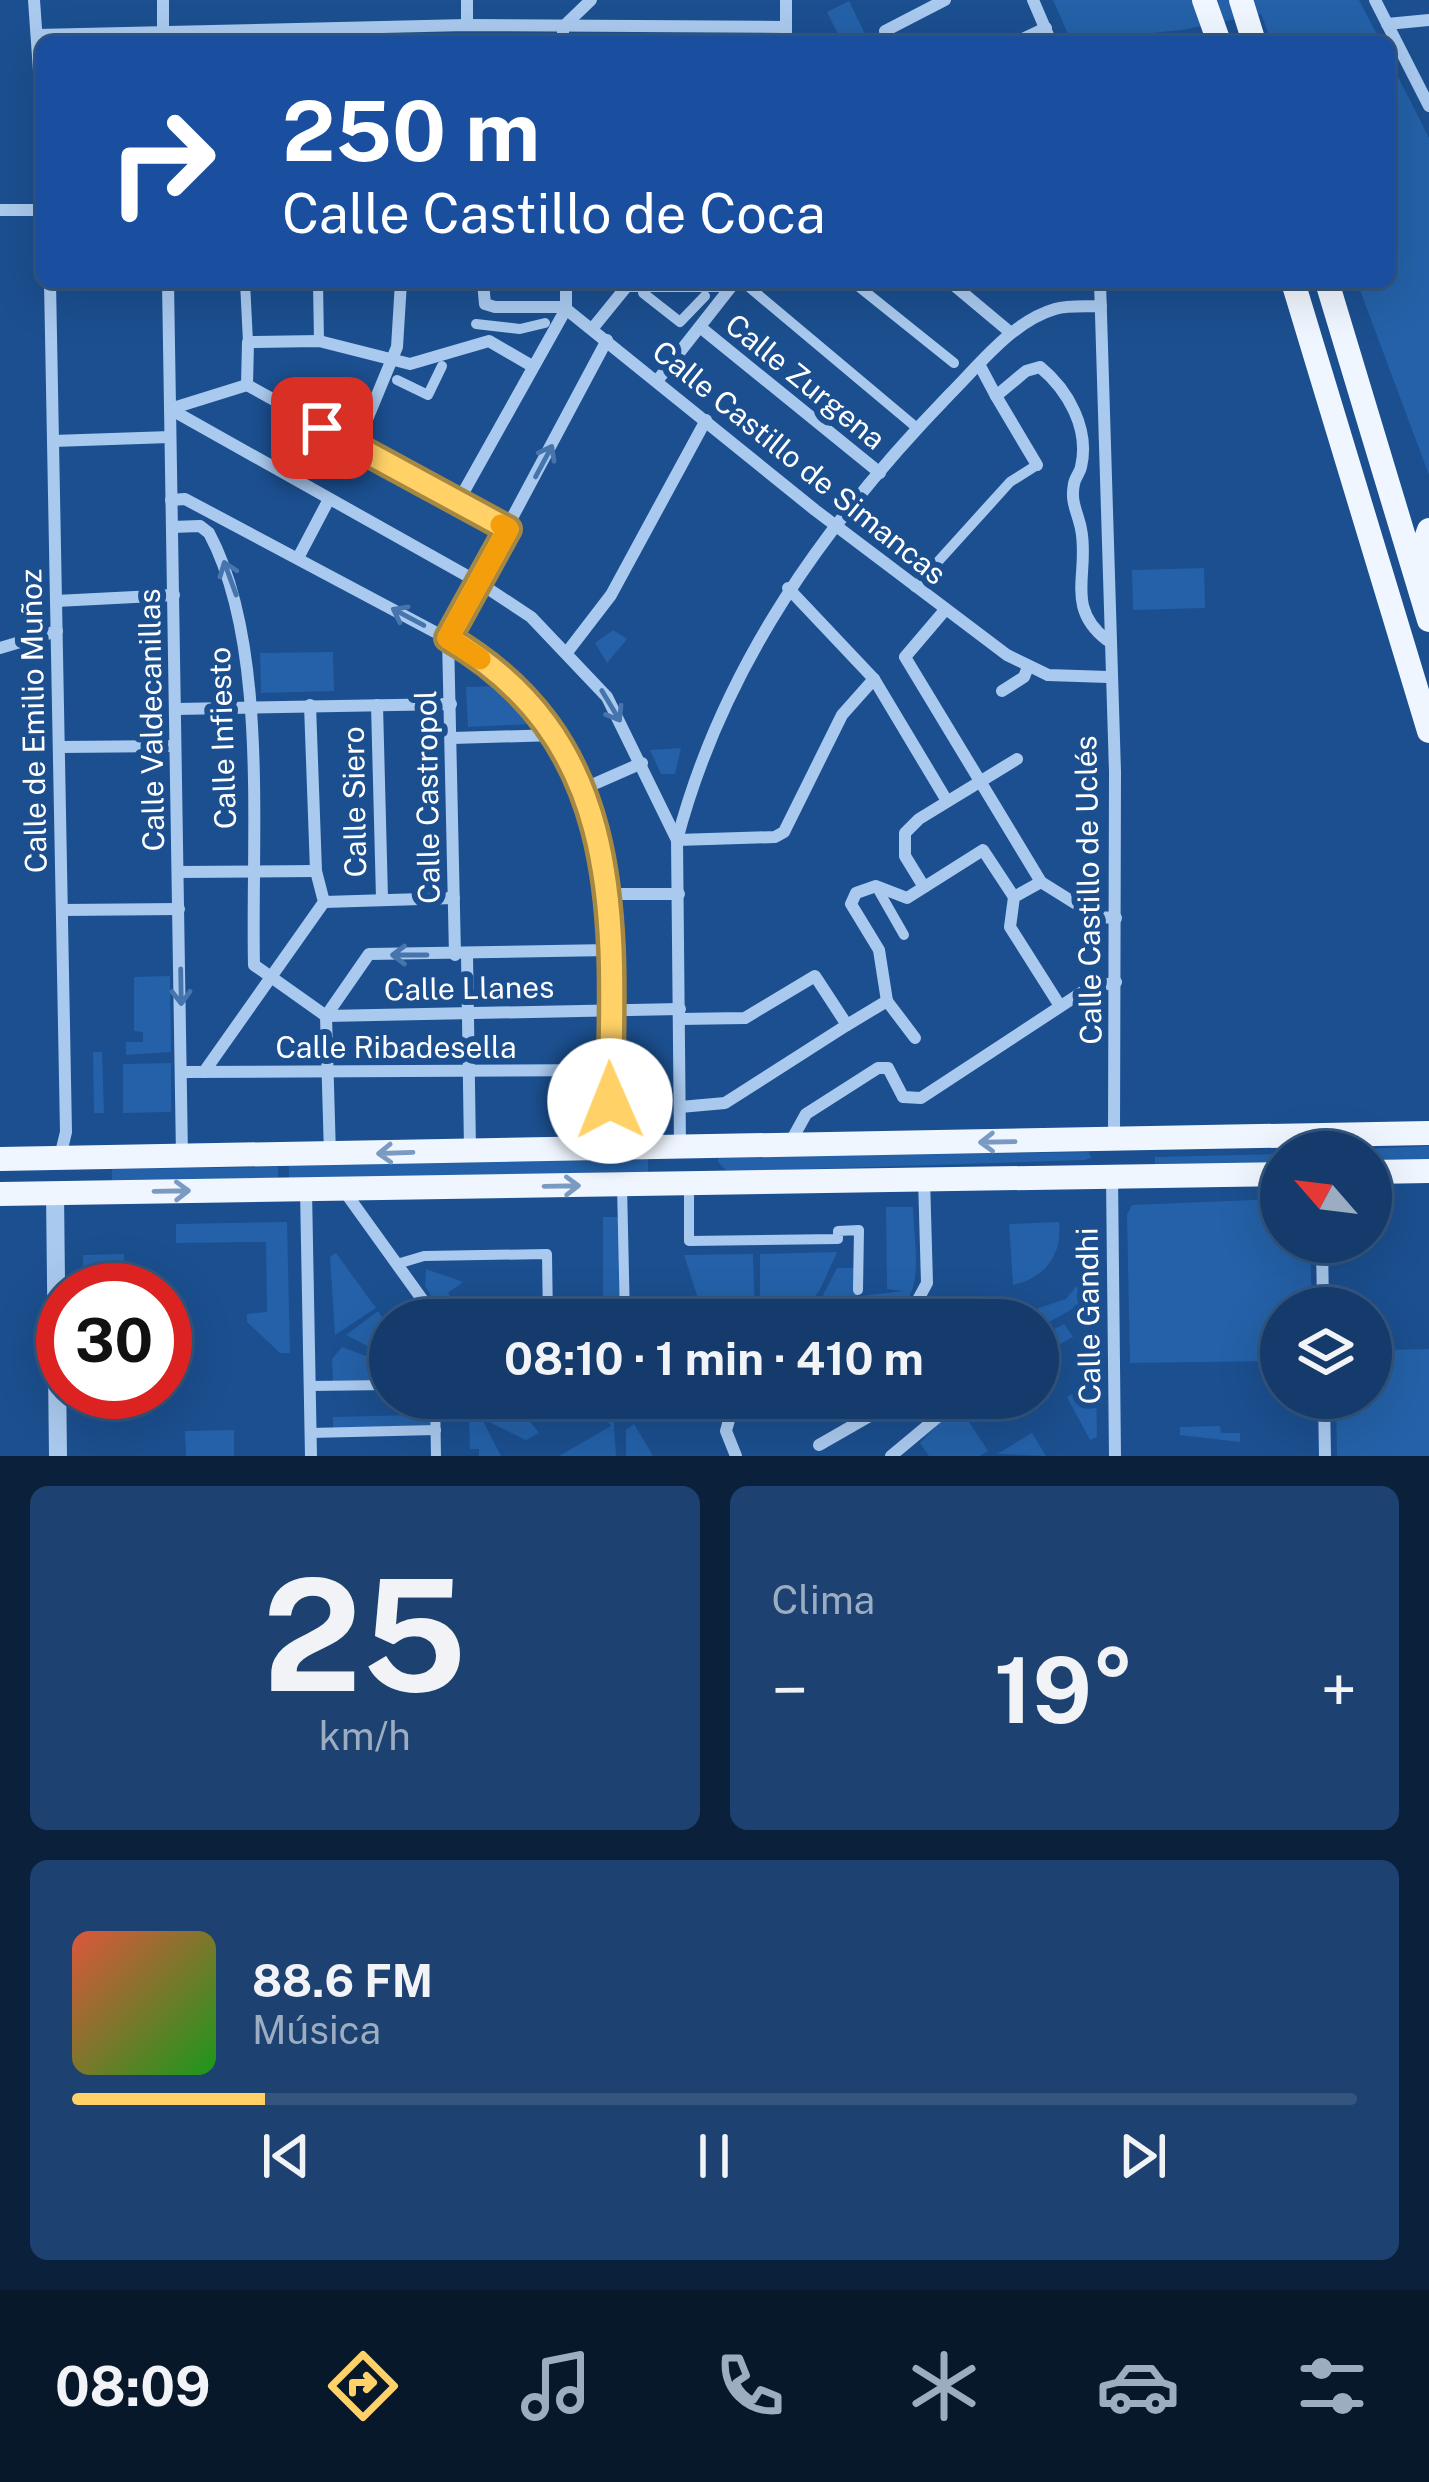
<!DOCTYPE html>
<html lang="es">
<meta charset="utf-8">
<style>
:root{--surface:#143b6b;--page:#1d4271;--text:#f1f3f6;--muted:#9dadc1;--line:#33557e;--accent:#ffd166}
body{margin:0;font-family:"Public Sans",sans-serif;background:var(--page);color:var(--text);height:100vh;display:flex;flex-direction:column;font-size:45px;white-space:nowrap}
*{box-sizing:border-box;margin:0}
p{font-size:39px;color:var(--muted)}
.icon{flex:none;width:66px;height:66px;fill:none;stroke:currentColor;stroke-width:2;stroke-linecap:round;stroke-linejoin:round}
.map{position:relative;height:1456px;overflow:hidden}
.panel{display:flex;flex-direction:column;gap:30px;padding:30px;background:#0b203b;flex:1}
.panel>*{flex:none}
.banner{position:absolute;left:36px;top:36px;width:1359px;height:252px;border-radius:18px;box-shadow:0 12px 48px #0002,0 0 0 3px var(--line);background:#1a4fa0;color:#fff;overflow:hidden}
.needle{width:78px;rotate:298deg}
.fabs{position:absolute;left:1260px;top:1131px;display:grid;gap:24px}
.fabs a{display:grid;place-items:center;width:132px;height:132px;border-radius:50%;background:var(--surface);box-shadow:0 12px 48px #0002,0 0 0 3px var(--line);font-size:60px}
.speed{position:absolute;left:36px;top:1263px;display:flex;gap:24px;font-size:60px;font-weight:700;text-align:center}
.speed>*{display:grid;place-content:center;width:156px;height:156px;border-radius:50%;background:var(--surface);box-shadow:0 12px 48px #0002,0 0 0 3px var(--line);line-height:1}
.speed .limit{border:18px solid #d22;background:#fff;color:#111}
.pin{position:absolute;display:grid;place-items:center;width:102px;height:102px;color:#fff;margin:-51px;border-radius:24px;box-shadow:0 6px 18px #0006}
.me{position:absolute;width:132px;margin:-66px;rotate:359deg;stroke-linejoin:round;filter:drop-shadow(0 0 9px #0008)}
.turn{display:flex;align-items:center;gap:42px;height:252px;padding:0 48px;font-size:54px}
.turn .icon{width:156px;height:156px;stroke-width:2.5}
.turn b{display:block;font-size:84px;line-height:102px}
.big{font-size:90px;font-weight:700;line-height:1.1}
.panel .card{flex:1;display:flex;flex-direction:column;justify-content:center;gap:18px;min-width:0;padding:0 42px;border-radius:18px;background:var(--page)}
.panel .dial{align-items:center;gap:0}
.dial b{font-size:156px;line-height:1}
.song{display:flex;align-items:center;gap:36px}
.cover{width:144px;height:144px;border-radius:18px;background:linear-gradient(135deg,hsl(10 70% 55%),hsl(120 70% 35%))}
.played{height:12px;border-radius:6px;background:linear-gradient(90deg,var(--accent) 15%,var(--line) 15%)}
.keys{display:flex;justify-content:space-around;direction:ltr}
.heat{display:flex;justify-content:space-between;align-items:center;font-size:66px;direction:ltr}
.panel .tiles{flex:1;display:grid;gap:30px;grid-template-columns:1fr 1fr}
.card:last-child{grid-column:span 2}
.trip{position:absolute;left:369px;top:1299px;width:690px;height:120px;border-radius:60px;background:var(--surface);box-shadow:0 12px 48px #0002,0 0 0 3px var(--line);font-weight:700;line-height:120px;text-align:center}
.menu{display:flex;height:192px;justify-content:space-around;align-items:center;background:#08182b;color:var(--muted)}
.menu .icon{width:84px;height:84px}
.menu .on{color:var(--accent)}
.menu b{font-size:54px;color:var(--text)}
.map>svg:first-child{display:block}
.green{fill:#2461a8}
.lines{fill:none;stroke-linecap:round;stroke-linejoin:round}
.pedestrian{stroke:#a9c9ee;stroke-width:10}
.minor{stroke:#a9c9ee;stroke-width:12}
.tertiary{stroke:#a9c9ee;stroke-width:18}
.primary{stroke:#f0f6ff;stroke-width:24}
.oneway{stroke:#4674ac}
.oneway2{stroke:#7b9ac1}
.route-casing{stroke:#a68842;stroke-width:30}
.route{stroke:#ffd166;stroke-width:21}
.slow{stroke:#f59e0b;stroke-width:21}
.labels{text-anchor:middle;stroke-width:12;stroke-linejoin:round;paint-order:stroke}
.street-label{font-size:30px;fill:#fff;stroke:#1b4f8f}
</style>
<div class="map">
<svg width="1429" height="1456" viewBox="0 0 1429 1456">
<rect width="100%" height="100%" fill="#1b4f8f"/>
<g class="green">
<path d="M1053,0H1359L1381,42H1272L1261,14L1182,30L1071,41Z"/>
<path d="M849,1L869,42H842L827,12Z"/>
<path d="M1389,59L1429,138V475L1357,282H1389Z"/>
<path d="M1204,568L1205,608L1133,610L1132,570Z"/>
<path d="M613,630L627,639L607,663L595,643Z"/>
<path d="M333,652L334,691L261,693L260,653Z"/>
<path d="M497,686L534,724L468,727L466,687Z"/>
<path d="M681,748L675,774H661L650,750Z"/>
<path d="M170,976L171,1052L126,1055V1042H143V1032L134,1031V977Z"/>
<path d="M93,1052H102L104,1113H94Z"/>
<path d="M171,1063V1112L123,1113V1064Z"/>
<path d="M1429,1146V1160L1371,1161V1152H1302Z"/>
<path d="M1089,1152L1091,1158L1085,1160L748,1171L726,1170L718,1162L719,1157Z"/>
<path d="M1281,1154V1162L1155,1164V1157Z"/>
<path d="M648,1159V1172L289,1178V1166Z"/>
<path d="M278,1167V1179L112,1182V1169Z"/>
<path d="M1281,1199V1242H1310L1312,1308H1281V1361L1130,1363L1127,1215L1132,1205Z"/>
<path d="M886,1207H913C915,1264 932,1320 855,1320L862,1296L903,1291L887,1289Z"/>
<path d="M603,1217H620L621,1320H603Z"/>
<path d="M287,1222L290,1353H280L247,1322V1314L267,1312L266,1242L176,1243V1224Z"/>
<path d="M1059,1222C1063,1254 1045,1278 1013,1285L1009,1224Z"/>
<path d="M1094,1230V1297L1038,1328V1320H1002L1066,1299L1088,1272Z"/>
<path d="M837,1252L820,1290L796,1320H760V1254Z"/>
<path d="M336,1253L376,1308L335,1335L330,1257Z"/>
<path d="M124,1254V1290H83V1255Z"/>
<path d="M753,1254L755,1320L741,1309L732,1320H705L684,1255Z"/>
<path d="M837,1268H855L858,1294L851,1320L823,1295Z"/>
<path d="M426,1269L463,1282L448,1293L456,1306L445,1319L425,1286Z"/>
<path d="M378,1311L390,1328V1358L346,1335Z"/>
<path d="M1064,1324L1073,1337L1038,1356V1338Z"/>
<path d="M342,1347L390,1365V1382L333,1383L332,1359Z"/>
<path d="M1429,1349V1456H1337L1336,1398H1371V1350L1378,1355L1383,1350Z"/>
<path d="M1096,1381L1097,1437L1090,1440L1067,1397Z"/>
<path d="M417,1398H433L434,1428L333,1430V1417L416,1415Z"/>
<path d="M463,1398H472L498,1419L508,1411L526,1416L539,1433L526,1440L487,1421Z"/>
<path d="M612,1398L616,1456H559L611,1426L596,1400Z"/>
<path d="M957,1404L988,1451L980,1456H929L920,1443Z"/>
<path d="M469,1410L483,1421L501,1456H479V1449H470Z"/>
<path d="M634,1424L653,1456H626V1430Z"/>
<path d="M1220,1426L1221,1433H1240V1442L1180,1435V1427Z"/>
<path d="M234,1430V1456H186L185,1431Z"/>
<path d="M1032,1433L1046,1456L997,1454Z"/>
</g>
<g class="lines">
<g class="pedestrian">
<path d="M310,30V42"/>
<path d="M245,282L248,342"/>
<path d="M318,282L319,341"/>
<path d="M743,282L917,428"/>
<path d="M853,282L954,363"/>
<path d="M643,293L680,322L705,296"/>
<path d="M476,324L520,329L545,323"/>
<path d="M397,380L428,395L442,366"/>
<path d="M915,587L1010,482L1037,465"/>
<path d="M876,886L904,935"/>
<path d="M689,1183V1241L838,1239V1231L859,1230L858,1290"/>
<path d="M622,1185L625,1320"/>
<path d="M397,1264L424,1256L547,1254L548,1320"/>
<path d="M310,1386L390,1385"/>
<path d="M435,1398L436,1456"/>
<path d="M310,1433L436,1430"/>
</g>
<g class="minor">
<path d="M34,0L42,113"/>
<path d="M163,0V42"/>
<path d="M467,0V25"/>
<path d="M786,0V42"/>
<path d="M1033,0L1051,42"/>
<path d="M1375,0L1429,106"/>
<path d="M1387,24L1429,20"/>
<path d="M885,31L945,0"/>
<path d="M37,35L467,25L786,27"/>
<path d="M563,42V27L591,0"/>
<path d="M1016,42L1046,28"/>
<path d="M0,210H42"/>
<path d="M50,282L66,1132L60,1157"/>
<path d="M168,282L182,1156"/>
<path d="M483,282L485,304L495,307H566"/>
<path d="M566,282V309L815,510L1007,655L1048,675L1108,677"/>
<path d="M950,282L1011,333"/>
<path d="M1100,282L1115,772L1114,1138"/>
<path d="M700,327L880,473"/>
<path d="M592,329L627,286H732"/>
<path d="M979,364L996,396L1026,371L1040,367C1068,390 1090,429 1081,467C1080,473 1075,477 1074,484C1070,502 1078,513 1081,529C1090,573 1064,607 1107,640"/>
<path d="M657,381L734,283"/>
<path d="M247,385L248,342L319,341L410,364L489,341L532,366"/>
<path d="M247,385L508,529"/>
<path d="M996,396L1037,465"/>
<path d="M170,409L478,582L531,617L607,697L677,840L680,1146"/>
<path d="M170,409L247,385"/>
<path d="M53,441L170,437"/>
<path d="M356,446L397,347L401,282"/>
<path d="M171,500L185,499L465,648C631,773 615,912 610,1101"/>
<path d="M458,502L566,309"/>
<path d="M172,527L200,526L209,533C269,645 251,837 254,965L326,1016L680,1009"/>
<path d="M298,558L328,501"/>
<path d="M788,588L874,679L947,801"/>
<path d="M56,601L174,595"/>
<path d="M945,610L905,657L1041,882"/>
<path d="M0,648L57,631"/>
<path d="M568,651L611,595L706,420"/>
<path d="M1002,691L1024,677L1028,667"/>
<path d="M377,705L382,898"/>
<path d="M176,709L451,704"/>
<path d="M452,738L556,735"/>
<path d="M59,747L175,746"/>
<path d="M585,788L642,763"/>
<path d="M677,840C723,665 826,522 950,394C980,364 1013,321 1055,309C1069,305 1087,307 1101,306"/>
<path d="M677,840L775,837L784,832L842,715L874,679"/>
<path d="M178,872L316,871"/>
<path d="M924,887L905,856V833L919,819L1017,759"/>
<path d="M607,894H679"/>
<path d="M324,902L454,898"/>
<path d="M62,910L179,909"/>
<path d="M467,954L470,1150"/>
<path d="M455,955L448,638L607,340"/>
<path d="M887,1001L879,950L851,904L856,893L876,886L907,898L983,850L1014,897"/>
<path d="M1060,1006L1010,927L1014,897L1041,882L1097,917L1116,918"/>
<path d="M679,1019L745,1018L815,976L847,1025L887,1001L915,1038"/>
<path d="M182,1072L611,1070"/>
<path d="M204,1072L324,902L316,871L310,705"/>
<path d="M680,1107L725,1103L847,1025"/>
<path d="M790,1143L806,1114L878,1068H888L903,1097L921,1098L1087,989L1116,982"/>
<path d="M330,1155L326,1016L369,954L610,950"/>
<path d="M1112,1176L1115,1456"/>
<path d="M306,1190L311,1456"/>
<path d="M345,1192L437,1320"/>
<path d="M1322,1242L1323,1308"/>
<path d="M907,1320L927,1283L924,1178"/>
<path d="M501,1398L543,1408L576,1398"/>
<path d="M735,1398L726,1431L736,1456"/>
<path d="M1324,1398L1325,1456"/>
<path d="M819,1445L901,1398"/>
<path d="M891,1456L939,1416L940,1398"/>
</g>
<path class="tertiary" d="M55,1193L58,1456"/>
<g class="primary">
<path d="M1204,0L1219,42"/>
<path d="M1241,0L1254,42"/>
<path d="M1293,282L1429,731"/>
<path d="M1327,282L1429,620"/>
<path d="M1425,574L1420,555L1429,530"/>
<path d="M0,1159L1429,1133"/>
<path d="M1371,1172L1429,1171"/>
<path d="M0,1194L1281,1174"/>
</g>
</g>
<defs><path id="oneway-shaft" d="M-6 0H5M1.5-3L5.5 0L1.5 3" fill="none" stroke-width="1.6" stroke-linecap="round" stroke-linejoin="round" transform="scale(3)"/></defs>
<g class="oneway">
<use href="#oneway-shaft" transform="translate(544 461) rotate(-62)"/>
<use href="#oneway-shaft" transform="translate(230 578) rotate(-110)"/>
<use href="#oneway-shaft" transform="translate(408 617) rotate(-152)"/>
<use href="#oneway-shaft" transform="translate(611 706) rotate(59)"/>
<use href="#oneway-shaft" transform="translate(409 955) rotate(-180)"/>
<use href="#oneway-shaft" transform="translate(181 987) rotate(89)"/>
</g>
<g class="oneway2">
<use href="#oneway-shaft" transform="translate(997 1142) rotate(179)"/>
<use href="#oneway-shaft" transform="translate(395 1153) rotate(178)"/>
<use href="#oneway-shaft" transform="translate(562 1186) rotate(-1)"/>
<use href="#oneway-shaft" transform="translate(172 1191) rotate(-1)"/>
</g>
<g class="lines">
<g class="route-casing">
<path id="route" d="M322,428L508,529L448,638C627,742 614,920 610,1101"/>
</g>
<use href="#route" class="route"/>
<path class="slow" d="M480,659L448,638L508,529L501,525"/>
</g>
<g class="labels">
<g class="street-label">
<text transform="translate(805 382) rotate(39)" y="10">Calle Zurgena</text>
<text transform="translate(799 463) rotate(39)" y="10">Calle Castillo de Simancas</text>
<text transform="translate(152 720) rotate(-91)" y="10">Calle Valdecanillas</text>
<text transform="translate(34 721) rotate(-91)" y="10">Calle de Emilio Muñoz</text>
<text transform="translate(223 738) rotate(-92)" y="10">Calle Infiesto</text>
<text transform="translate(428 797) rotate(-91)" y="10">Calle Castropol</text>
<text transform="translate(355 802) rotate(-91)" y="10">Calle Siero</text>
<text transform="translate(1089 890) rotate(-91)" y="10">Calle Castillo de Uclés</text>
<text transform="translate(469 989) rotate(-1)" y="10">Calle Llanes</text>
<text x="396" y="1058">Calle Ribadesella</text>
<text transform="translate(1089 1316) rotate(-91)" y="10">Calle Gandhi</text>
</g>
</g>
</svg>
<div class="fabs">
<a><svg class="needle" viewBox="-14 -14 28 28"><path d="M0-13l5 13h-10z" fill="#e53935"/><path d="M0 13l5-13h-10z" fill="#9dadc1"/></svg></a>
<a><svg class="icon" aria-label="layers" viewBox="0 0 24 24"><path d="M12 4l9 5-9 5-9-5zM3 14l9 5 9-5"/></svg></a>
</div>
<div class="speed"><div class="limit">30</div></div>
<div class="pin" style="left:322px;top:428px;background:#d93025"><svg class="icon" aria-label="arrive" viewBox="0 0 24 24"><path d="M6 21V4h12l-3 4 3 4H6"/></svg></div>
<svg class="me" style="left:610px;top:1101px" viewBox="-20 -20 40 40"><circle r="19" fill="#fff"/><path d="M0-13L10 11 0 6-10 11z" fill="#ffd166"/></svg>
<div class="trip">08:10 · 1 min · 410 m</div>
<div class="banner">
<div class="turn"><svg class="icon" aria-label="right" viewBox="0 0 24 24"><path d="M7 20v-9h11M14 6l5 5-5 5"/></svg><div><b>250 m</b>Calle Castillo de Coca</div></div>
</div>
</div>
<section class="panel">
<div class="tiles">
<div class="card dial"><b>25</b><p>km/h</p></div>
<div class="card"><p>Clima</p>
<div class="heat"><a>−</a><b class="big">19°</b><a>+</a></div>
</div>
<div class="card">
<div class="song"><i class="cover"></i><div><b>88.6 FM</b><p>Música</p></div></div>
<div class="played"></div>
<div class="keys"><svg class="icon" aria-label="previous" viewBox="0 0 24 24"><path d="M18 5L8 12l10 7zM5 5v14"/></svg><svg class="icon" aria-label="pause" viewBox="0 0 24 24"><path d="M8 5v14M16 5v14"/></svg><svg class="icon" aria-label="next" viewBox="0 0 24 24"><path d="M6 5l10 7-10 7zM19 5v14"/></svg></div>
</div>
</div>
</section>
<nav class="menu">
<b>08:09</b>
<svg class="icon on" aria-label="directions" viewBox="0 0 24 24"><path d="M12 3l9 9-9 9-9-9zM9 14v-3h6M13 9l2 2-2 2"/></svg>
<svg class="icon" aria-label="music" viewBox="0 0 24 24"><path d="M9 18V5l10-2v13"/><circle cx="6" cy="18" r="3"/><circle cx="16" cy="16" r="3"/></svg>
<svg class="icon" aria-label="phone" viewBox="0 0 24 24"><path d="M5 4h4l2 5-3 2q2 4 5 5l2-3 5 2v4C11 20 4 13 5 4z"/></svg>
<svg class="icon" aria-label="climate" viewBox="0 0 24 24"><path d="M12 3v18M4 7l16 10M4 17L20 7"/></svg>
<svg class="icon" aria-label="car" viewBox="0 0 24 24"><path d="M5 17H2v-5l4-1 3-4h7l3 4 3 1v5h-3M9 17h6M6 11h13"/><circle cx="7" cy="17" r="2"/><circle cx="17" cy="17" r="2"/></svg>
<svg class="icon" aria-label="filters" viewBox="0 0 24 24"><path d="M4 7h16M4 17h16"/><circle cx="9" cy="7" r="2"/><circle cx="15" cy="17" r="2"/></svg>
</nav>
